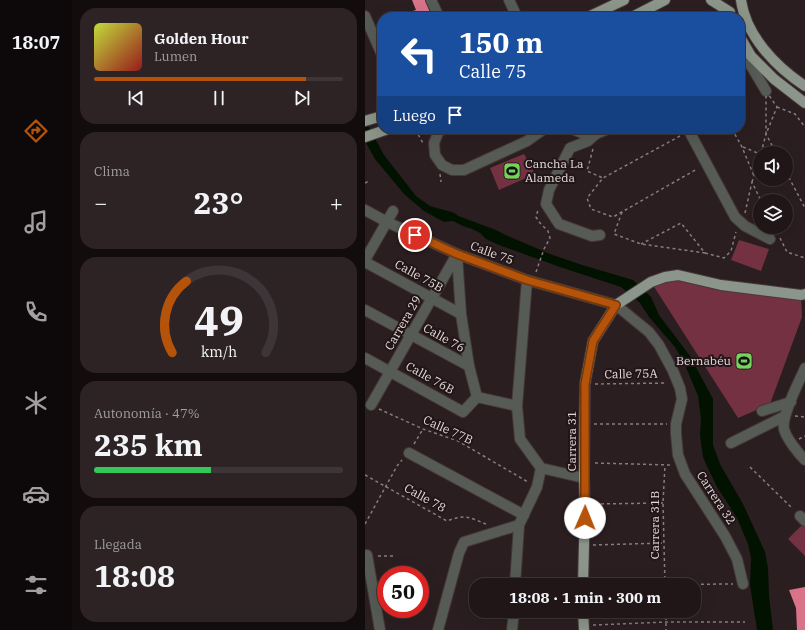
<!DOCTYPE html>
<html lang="es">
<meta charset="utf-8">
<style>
:root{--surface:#201618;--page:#2d2325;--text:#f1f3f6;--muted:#a29fa2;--line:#3d3537;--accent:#b45309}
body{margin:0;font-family:"IBM Plex Serif",serif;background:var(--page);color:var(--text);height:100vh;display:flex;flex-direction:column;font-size:15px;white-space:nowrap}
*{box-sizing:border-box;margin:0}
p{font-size:13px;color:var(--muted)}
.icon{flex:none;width:22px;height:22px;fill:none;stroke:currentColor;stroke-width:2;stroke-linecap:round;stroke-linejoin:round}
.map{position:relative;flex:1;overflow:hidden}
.details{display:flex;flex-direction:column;gap:8px;padding:8px;background:#120c0d;width:293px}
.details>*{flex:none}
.hud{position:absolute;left:12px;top:12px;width:368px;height:122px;border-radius:16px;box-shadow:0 4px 16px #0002,0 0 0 1px var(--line);background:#1a4fa0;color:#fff;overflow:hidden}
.fabs{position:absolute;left:388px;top:146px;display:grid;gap:8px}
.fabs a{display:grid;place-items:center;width:40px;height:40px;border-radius:50%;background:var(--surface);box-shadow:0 4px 16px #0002,0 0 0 1px var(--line);font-size:20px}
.speed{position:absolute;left:12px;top:566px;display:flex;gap:8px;font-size:20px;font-weight:700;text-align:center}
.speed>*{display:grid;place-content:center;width:52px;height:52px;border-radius:50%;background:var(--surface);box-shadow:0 4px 16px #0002,0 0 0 1px var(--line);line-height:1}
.speed .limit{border:6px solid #d22;background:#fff;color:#111}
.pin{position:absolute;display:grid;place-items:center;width:34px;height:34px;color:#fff;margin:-17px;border:2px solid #fff;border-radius:50%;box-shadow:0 1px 4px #0007}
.me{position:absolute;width:44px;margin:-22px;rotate:1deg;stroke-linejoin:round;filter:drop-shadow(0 0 3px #0008)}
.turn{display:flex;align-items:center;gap:14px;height:84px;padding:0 16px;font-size:18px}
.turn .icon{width:52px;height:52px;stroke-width:2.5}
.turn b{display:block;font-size:28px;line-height:34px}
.then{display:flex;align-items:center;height:38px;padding:0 16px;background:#0003;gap:8px;font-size:15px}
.big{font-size:30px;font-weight:800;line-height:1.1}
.details .widget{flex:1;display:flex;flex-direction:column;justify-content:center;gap:6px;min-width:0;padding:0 14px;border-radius:16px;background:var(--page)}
.details .dial{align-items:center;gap:0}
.dial svg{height:104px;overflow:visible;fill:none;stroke:var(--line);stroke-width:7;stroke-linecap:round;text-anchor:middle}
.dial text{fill:var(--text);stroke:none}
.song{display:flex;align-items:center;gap:12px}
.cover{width:48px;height:48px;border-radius:6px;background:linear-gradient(135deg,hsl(70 70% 55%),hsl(0 70% 35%))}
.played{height:4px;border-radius:2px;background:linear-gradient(90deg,var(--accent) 85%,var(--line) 85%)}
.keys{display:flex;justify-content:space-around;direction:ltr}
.heat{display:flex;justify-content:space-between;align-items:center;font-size:22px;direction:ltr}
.charge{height:6px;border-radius:3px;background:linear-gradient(90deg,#34c759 47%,var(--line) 0)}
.trip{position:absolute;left:104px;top:578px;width:232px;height:40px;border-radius:16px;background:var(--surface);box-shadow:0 4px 16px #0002,0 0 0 1px var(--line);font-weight:800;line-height:40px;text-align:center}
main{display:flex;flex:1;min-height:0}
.tabs{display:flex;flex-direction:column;width:72px;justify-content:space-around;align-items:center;background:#0d090a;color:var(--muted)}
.tabs .icon{width:28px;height:28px}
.tabs .selected{color:var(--accent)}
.tabs b{font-size:18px;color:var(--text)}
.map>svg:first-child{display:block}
.green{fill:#743142}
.water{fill:#021200}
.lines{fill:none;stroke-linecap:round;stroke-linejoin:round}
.stream{stroke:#021200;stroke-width:3}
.building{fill:#d8738a}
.minor-casing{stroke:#45383a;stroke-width:12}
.major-casing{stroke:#45383a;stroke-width:12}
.path{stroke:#887c7e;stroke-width:1.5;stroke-dasharray:3 3;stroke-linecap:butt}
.minor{stroke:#575b56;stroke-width:10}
.major{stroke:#8c958a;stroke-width:10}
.route-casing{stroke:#753606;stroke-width:10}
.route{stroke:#b45309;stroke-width:7}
.labels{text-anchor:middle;stroke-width:4;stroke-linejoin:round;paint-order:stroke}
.poi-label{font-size:12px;fill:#e3d9db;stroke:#211517;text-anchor:start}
.street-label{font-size:12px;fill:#e3d9db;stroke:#211517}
</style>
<main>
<nav class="tabs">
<b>18:07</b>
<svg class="icon selected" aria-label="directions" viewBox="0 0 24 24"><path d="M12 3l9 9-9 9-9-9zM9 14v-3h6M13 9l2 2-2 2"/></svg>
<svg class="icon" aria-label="music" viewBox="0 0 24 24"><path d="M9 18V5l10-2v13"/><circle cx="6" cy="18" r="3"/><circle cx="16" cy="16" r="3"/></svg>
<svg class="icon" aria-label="phone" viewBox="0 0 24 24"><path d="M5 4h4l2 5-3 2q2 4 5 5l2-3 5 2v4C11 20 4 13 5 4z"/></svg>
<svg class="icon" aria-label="climate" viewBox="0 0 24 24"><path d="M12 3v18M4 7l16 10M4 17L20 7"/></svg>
<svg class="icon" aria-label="car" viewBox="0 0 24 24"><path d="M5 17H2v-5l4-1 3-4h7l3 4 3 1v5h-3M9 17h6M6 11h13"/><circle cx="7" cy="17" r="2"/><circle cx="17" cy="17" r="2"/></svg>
<svg class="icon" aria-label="filters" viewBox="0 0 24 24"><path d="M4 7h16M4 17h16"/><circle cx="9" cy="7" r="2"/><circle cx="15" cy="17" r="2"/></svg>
</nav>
<section class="details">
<div class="widget">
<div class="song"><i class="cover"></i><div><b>Golden Hour</b><p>Lumen</p></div></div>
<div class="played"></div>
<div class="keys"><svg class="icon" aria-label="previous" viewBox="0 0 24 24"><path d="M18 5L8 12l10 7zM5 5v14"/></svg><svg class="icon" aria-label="pause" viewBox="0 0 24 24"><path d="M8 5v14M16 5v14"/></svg><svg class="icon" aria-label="next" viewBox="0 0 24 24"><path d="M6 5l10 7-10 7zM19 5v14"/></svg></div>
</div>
<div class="widget"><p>Clima</p>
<div class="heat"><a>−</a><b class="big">23°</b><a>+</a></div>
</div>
<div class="widget dial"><svg viewBox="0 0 100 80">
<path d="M14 69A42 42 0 1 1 86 69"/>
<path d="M14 69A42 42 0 0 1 25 14" stroke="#b45309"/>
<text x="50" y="56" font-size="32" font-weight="700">49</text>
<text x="50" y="72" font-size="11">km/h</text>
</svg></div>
<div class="widget"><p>Autonomía · 47%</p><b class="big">235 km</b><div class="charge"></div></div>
<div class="widget"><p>Llegada</p><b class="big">18:08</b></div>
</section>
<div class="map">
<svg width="440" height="630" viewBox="0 0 440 630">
<rect width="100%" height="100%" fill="#2b1e20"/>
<g class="green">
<path d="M159,154L170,174L134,190L125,168Z"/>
<path d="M374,240L404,249L396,271L366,260Z"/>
<path d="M300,277L436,295L437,317L405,404L373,418L286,282Z"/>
<path d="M438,524L440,526V556L423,539Z"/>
</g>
<path class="water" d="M0,120L19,155L51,196L69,209L82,214H88L131,230L143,236L185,254L217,265L268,280L286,297L294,315L325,356L348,399V445L355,464L378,504L400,552L403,568L404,596L408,630H392L385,585L386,558L383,544L372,518L352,487L341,464L338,457L335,435L336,418L333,396L320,365L310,347L284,317L275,303L256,287L195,267L134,245L121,239L115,233L107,229L98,226L88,221L79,222L59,211L39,194L10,159L0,141Z"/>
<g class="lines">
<g class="stream">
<path d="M66,208L88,214L91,216"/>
<path d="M119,230L142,242"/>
</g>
</g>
<g class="building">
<path d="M47,0H60L67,17H34V15L51,10Z"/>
<path d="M440,587V630H432L431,608L424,590Z"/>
</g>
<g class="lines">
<g class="minor-casing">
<g id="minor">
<path d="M66,0L74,17"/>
<path d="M144,0L152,17"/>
<path d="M0,16L17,55"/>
<path d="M382,59L401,91"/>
<path d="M77,129L73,133L69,143L70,155L77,165L87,170H99L162,141L179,129"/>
<path d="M207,129L217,133L231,134"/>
<path d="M323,129L370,217L380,226L405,239"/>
<path d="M0,210L22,222L92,254L162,280L251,305L284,332L294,345L308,371L315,388L317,399L311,424V434L313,455L320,474L360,536L372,559L378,584"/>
<path d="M235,235L227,236L194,224L181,204L184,190L205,148L223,141L231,134L243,129"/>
<path d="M92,255L96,314L104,366L112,397"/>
<path d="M0,260L28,211"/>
<path d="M0,262L96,314"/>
<path d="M162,280L152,406L155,439L176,468L219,478"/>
<path d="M0,310L104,366"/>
<path d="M0,358L98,412L112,397"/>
<path d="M440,368C434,382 416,416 419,429C421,438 434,454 440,460"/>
<path d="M112,397L152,406"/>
<path d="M6,405L92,254"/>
<path d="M397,411L426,402"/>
<path d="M366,443L420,416"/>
<path d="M44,453L159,515"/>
<path d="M435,516L440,521"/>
<path d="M2,555L15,630"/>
<path d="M150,585L154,525L172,487L176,468"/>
<path d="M73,630L94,553L99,542L154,525"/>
<path d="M147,630L149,611"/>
</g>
</g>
<g class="major-casing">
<g id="major">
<path d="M346,0L365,12"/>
<path d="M376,0C381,36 411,67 440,86"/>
<path d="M223,17L259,0"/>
<path d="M267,17L300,0"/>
<path d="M375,37L386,56L409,79L440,103"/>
<path d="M0,121L17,116"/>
<path d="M0,137L23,129"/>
<path d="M218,585L220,504L219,478L220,384L228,341L251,305L286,282L300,277L313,275L356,285L436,295L440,294"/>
<path d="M218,611L219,630"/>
</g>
</g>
<g class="path">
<path d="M345,17L347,11"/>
<path d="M401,91L412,107L401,134Z"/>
<path d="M412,107L430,114L440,127"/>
<path d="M51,129L54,136L59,145"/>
<path d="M367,129L377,147L389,176"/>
<path d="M315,136L238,178L222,198L226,209L248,217L332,169"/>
<path d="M378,147L395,154"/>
<path d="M228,149L222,171L238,178"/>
<path d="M396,153L401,134L411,153"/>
<path d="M421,172L440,208"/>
<path d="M75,174L76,182"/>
<path d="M387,182L395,156"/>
<path d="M0,183L4,181"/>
<path d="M257,212L249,234L276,244L340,253L316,223L276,244"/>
<path d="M380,213L387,182L396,201"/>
<path d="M409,227L411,231"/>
<path d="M415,238L422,252L440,258"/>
<path d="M340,253L359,258L366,251L371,232"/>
<path d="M171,272L179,249L185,238L183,231L175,223L171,217L173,210"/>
<path d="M230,384L302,383"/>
<path d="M14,409L58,429L93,441L163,482"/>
<path d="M430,416L440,417"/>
<path d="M229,424H302"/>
<path d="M434,439L440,436"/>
<path d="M49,444L58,429"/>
<path d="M230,463L306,465"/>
<path d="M385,467L428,509"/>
<path d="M0,475L82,521C101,514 104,517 123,525"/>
<path d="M230,504L298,503"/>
<path d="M0,524L32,466L37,460"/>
<path d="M228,545L299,543"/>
<path d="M13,556H29"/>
<path d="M228,585L368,584"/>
<path d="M300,585L298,503L300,465"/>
<path d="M301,611V630"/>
<path d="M228,625L301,622H380"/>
</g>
<use href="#minor" class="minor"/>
<use href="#major" class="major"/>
</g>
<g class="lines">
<g class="route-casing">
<path id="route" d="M50,235L92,254L162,280L251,305L228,341L220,384V518"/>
</g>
<use href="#route" class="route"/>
</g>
<defs>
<g id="stadium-square" transform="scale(0.9)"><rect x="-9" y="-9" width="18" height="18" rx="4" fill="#76d25a" stroke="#211517"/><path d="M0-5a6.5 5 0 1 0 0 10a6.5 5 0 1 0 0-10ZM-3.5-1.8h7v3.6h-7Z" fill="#111"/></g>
</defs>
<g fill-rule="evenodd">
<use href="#stadium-square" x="147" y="171"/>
<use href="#stadium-square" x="379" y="361"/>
</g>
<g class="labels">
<g class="poi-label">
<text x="160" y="168">Cancha La<tspan x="160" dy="14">Alameda</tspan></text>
<text x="366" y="365" text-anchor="end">Bernabéu</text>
</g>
<g class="street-label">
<text transform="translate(127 253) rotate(20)" y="4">Calle 75</text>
<text transform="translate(54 276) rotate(29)" y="4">Calle 75B</text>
<text transform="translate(38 323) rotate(-60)" y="4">Carrera 29</text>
<text transform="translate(79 338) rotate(29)" y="4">Calle 76</text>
<text transform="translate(266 374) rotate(-1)" y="4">Calle 75A</text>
<text transform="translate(65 378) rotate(29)" y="4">Calle 76B</text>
<text transform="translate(83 430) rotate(24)" y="4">Calle 77B</text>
<text transform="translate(207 441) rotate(-90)" y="4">Carrera 31</text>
<text transform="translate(60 498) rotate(29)" y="4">Calle 78</text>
<text transform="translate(351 498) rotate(57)" y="4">Carrera 32</text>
<text transform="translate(290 525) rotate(-90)" y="4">Carrera 31B</text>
</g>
</g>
</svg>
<div class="fabs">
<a><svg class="icon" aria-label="sound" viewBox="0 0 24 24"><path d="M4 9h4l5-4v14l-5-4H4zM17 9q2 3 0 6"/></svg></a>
<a><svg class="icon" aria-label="layers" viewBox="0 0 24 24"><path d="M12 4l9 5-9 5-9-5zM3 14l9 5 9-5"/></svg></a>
</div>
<div class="speed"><div class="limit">50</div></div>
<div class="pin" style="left:50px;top:235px;background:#d93025"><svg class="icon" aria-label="arrive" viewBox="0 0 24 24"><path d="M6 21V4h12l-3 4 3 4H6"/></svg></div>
<svg class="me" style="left:220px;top:518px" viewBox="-20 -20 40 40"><circle r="19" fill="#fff"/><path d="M0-13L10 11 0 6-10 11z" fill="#b45309"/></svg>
<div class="trip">18:08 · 1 min · 300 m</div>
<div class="hud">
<div class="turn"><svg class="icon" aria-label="left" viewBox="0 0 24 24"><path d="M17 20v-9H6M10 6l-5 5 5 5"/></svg><div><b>150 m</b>Calle 75</div></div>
<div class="then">Luego<svg class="icon" aria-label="arrive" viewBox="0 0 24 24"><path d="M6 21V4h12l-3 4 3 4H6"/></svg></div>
</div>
</div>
</main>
